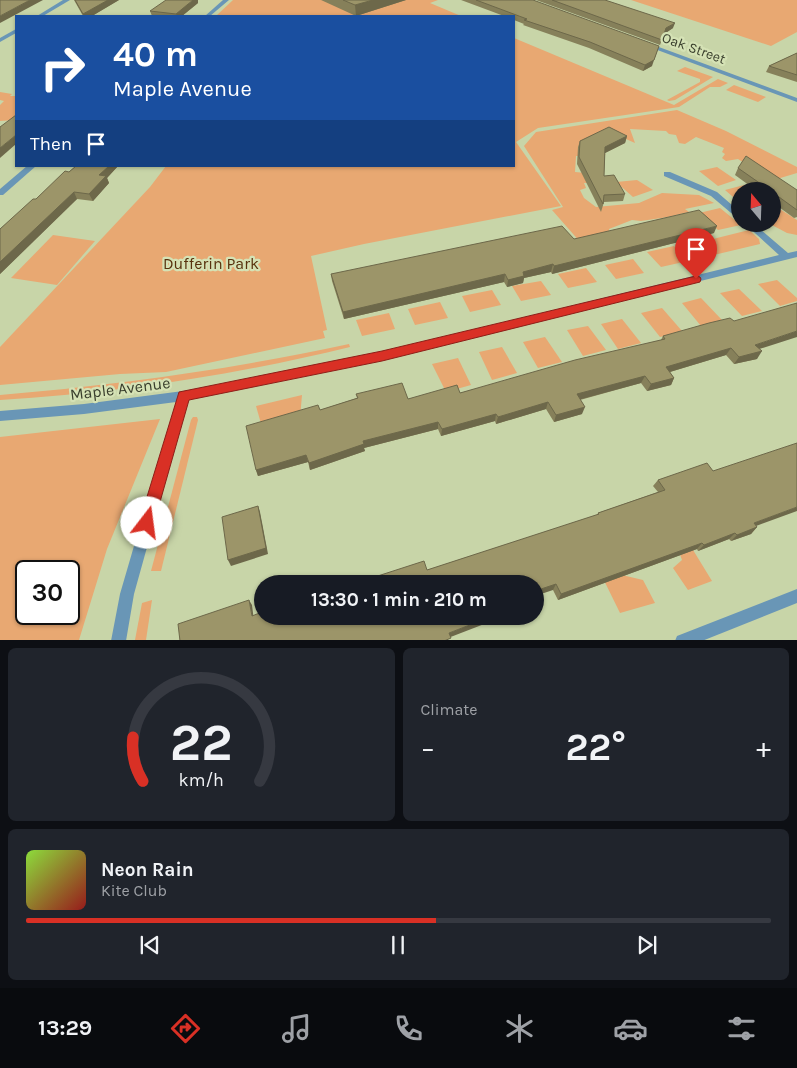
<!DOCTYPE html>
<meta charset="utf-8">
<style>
:root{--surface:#171b24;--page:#20242c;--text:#f1f3f6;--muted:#9ea1a6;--line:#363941;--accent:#d93025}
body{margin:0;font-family:Karla,sans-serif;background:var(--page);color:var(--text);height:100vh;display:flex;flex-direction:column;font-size:19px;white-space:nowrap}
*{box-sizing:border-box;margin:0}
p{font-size:16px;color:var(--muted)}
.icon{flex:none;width:28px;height:28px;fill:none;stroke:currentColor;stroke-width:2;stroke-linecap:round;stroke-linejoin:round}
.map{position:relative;height:640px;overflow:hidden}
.sheet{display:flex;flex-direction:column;gap:8px;padding:8px;background:#0d0f14;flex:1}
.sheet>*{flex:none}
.banner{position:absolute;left:15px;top:15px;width:500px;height:152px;border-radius:0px;box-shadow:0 1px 4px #0004;background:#1a4fa0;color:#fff;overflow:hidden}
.needle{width:32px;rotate:341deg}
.fabs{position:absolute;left:731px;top:182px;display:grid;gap:10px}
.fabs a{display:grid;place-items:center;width:50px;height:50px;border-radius:50%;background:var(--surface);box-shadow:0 1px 4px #0004;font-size:25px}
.speed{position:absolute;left:15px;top:560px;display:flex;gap:10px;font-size:25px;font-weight:700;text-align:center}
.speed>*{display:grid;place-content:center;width:65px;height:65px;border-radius:50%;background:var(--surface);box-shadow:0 1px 4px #0004;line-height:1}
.speed .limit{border:2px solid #111;border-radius:8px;background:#fff;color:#111}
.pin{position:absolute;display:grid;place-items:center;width:42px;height:42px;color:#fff;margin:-51px -21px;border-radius:50% 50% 50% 0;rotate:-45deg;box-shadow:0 0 5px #0007}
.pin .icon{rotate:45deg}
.me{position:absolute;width:55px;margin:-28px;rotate:15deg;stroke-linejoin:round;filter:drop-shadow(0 0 4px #0008)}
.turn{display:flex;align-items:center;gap:18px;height:105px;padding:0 15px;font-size:22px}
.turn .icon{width:65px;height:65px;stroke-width:2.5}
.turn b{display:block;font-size:35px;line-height:42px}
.then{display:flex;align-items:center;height:48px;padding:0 15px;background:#0003;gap:10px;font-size:19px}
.big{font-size:38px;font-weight:700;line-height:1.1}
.sheet .tile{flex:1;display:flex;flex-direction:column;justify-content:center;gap:8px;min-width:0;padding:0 18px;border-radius:8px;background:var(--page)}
.sheet .dial{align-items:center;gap:0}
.dial svg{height:130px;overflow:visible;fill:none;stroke:var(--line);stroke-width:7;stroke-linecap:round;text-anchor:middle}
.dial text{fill:var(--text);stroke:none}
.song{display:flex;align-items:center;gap:15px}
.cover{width:60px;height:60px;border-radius:8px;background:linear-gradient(135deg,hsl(90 70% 55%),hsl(0 70% 35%))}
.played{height:5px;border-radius:2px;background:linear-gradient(90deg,var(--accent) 55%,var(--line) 55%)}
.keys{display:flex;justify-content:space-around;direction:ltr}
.heat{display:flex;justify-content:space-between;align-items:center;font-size:28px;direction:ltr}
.sheet .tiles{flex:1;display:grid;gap:8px;grid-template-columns:1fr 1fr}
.tile:last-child{grid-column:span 2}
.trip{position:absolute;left:254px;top:575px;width:290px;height:50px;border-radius:25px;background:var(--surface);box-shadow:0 1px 4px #0004;font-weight:700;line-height:50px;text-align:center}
.tab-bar{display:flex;height:80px;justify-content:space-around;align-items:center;background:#090b0e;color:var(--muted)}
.tab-bar .icon{width:35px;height:35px}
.tab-bar .on{color:var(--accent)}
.tab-bar b{font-size:22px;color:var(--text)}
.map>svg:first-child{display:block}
.green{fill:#e8a872;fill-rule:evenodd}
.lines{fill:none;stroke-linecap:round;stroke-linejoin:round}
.minor{fill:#6996b6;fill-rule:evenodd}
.tertiary{fill:#6996b6;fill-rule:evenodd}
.wall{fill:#86805a}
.shaded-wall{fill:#6d684a}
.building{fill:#9c9569;stroke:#6d684a}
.route{fill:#d93025;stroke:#8d1f18}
.labels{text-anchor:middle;stroke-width:4.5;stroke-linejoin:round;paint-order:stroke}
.far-street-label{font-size:14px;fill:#393e2c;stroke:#d5e2b5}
.park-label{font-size:16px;fill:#58320d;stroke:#d5e2b5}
.street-label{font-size:16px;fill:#393e2c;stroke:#d5e2b5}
</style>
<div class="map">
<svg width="797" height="641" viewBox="0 0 797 641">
<rect width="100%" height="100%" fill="#c8d5a8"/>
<g class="green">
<path d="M233,0H438L430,3L461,16H216Z"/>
<path d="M631,0H797V32L771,46Z"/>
<path d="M514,38L674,105L718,79L728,83L720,87H710L679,107L538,128L516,142L561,206L364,244L311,256L327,330L323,331L325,338L166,372L120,374L0,385V347L150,187L166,166H514Z"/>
<path d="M685,67L713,77L675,100L669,101L667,100L700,82V79L677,71Z"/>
<path d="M734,85L766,97L758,102L726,90Z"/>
<path d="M0,92L12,94L10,96H16V120L0,121V105L4,101L0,100Z"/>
<path d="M677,110L726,131L797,167V173L737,191L740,193V203L725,190L748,184L762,175L738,159L726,161L722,158L725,154L722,152L724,148L696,137L685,144L679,143L676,135L669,134L666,131L630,129L635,143L619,136L588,143L606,155L583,154L582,156H576L575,172L586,173L607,182L584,183L586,188L580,190L584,198L596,207L639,203L662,193L699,195L714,203L685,209L689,212L668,217L641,221L632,220L609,229L610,236L581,243L552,210L563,207L524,146L536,132Z"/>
<path d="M717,167L736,180L718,186L699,171Z"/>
<path d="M637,180L653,190L633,197L616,182Z"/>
<path d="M773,206H775L797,220V235L787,233L770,224H772Z"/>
<path d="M720,208L741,225L718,230L699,213Z"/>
<path d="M749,230L759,239L760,244L697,259L685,246Z"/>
<path d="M53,235L95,241L57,285L11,278Z"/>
<path d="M674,246L688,261L661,267L647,252Z"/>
<path d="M633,259L644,273L616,279L605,265Z"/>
<path d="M586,268L597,282L568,288L558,274Z"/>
<path d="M777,280L797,298V301L780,306L758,284Z"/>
<path d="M541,281L551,295L521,301L512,286Z"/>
<path d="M739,289L762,311L742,316L720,293Z"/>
<path d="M492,290L501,305L470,312L462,296Z"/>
<path d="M701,298L722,320L701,326L682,303Z"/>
<path d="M440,302L448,318L415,325L408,309Z"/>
<path d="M662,308L682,331L660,337L641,313Z"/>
<path d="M389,313L395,329L362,336L356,320Z"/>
<path d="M622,319L641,343L618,349L601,324Z"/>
<path d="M588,326L606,350L583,356L567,330Z"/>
<path d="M545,337L562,362L538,368L523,342Z"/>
<path d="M349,344L350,347C235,375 118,393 0,400V395C118,385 234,369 349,344Z"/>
<path d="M502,347L517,373L492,380L479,352Z"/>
<path d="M458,358L471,385L446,392L432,364Z"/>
<path d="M302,395L300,418L262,427L256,406Z"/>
<path d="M193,417H197L198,420L161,571H151L191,420Z"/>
<path d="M160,419L107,549L79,640H0V437ZM26,571H69V614H26Z"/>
<path d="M690,545L712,581L688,590L673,568L682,560L678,549Z"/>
<path d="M593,558L622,575L643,580L655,603L620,613Z"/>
<path d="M152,600L146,640H135L142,603Z"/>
</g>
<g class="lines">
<g class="minor">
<path d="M63,0H70L43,16H37Z"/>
<path d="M16,29V33L0,42V38Z"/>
<path d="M644,43H648L797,98V102L644,45Z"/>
<path d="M664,172H670L717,192L740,212V219L737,218L711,196L664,176Z"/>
<path d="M745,224H754L788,253L797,251V257L382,360L188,400L134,594L126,641H111L120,594L176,402L84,414L0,421V411L84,404L183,391L245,380L382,352L779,255Z"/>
<path d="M797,589V603L702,641H675L677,636Z"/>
</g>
<g class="tertiary">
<path d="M223,0H229L210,16H205Z"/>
<path d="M27,166H36L3,195H0V189Z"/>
</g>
</g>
<g class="wall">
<path d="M74,0H119L92,16H83Z"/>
<path d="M321,0H406L356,16Z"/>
<path d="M461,0H533L652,66L643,71L589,48L523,25L524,24L514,20V16H504Z"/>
<path d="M536,0H605L673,28L664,34L660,45Z"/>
<path d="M198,3L182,16H152L150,11Z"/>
<path d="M797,53V82L766,72L769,66Z"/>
<path d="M627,136L625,143L605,153L604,176L625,194L623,201L604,202L601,212L577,164L578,147L580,141Z"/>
<path d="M76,166H118L107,178L109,183L93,201L77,199L0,274V229Z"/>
<path d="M738,168L797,190V217L794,218L772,202V191H757L735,175Z"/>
<path d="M714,233L552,274L551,272L524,278L523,283L507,287L504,282L344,319L332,281L331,274L574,239Z"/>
<path d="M663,336L759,349L757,359L734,364L726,355L670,372L674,378L671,385L647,391L641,383L580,400L582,414L554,422L546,409L496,424L495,421L441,436L438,429L364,448L365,451L310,470L308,462L258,476L256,470L320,410L357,398L356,394L408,399L460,393L661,340Z"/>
<path d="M658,480L756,526L757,527L751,534L731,541L729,539L698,551L697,549L558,600L553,590L427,570L597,515L598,513L658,492L653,486Z"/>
</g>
<g class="shaded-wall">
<path d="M30,0H43L0,23V16Z"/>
<path d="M108,0H119L92,16H84L83,14Z"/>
<path d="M193,0H198V3L182,16H177L176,14Z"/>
<path d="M373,0H406L356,16L355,5Z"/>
<path d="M675,23L673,28L664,34L660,45L666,28Z"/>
<path d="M659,46L652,66L643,71L645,65Z"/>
<path d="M16,135V144L0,158V148Z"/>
<path d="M627,136L625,143L603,154L605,147Z"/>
<path d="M109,166H118L107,178L109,183L93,201L89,194L99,175Z"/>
<path d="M74,192L77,199L0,274V262Z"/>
<path d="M717,226L714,233L552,274L554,266Z"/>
<path d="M553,264L551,272L524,278L523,283L507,287L508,280L523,272Z"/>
<path d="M505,274L504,282L344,319L343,312Z"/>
<path d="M797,331V337L750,352L755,345Z"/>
<path d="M731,348L726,355L663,374L666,367Z"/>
<path d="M762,351L757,359L734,364L739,357Z"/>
<path d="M645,376L641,383L574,401L577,394Z"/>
<path d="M674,378L671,385L647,391L651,384Z"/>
<path d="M548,402L546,409L496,424L498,417Z"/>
<path d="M585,407L582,414L554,422L556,415Z"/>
<path d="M496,414L495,421L441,436L442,429Z"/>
<path d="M438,422V429L364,448L365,451L310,470L309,463L363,441Z"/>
<path d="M306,455L308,462L258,476L256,470Z"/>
<path d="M258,506L260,512L268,554L231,566L228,560Z"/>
<path d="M797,507V511L748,529L754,523Z"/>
<path d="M757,527L751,534L731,541L737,535Z"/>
<path d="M735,533L729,539L698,551L704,545Z"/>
<path d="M702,543L697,549L558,600L561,594Z"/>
<path d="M556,584L553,590L535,596V591Z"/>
<path d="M249,600L252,605L254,621L252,616Z"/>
<path d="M493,616H505L448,638L449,633Z"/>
</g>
<g class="building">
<path d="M0,0H30L0,16Z"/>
<path d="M75,0H108L83,14Z"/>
<path d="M166,0H193L176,14L150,11Z"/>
<path d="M343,0H373L355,5Z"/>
<path d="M476,0H533L659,46L654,60L645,65L590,42L524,20L527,19Z"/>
<path d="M552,0H605L675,23L666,28L662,40Z"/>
<path d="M797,53V75L769,66Z"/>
<path d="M16,115V135L0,148V127Z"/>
<path d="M609,127L627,136L605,147L604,176L614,175L625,194L604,195L603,204L579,157L580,141Z"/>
<path d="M746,156L797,190V210L772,192V191H771L738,168Z"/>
<path d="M76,166H109L99,175L106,176L89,194L74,192L0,262V229L33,199H36L65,171L69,172Z"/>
<path d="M699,210L717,226L554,266L553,264L523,272L524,276L508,280L505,274L343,312L331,274L562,226L574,239Z"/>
<path d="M797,303V331L755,345L762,351L739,357L731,348L666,367L674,378L651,384L645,376L577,394L585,407L556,415L548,402L498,417L496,414L442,429L438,422L363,441L364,444L309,463L306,455L256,470L246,426L318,405L320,410L358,398L356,394L402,383L408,399L457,385L460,393L575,360L665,339L663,336L709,323L730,318L734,321Z"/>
<path d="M797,443V507L754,523L757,527L737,535L735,533L704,545L702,543L561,594L556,584L535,591V584H353L424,561L427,570L599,514L598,513L665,490L658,480L707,463L713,471Z"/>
<path d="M258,506L266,548L228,560L222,517Z"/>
<path d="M249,600L252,616L262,612V616H493L449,633L451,638L444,641H180L178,624Z"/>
</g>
<path class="route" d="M696,276L700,277L701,279L700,282L382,361L189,400L154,523L152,528L147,530L141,528L139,523L179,392L382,351Z"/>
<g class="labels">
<g class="far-street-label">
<text transform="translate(694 48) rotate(20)" y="5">Oak Street</text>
</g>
<g class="park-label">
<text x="211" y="269">Dufferin Park</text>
</g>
<g class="street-label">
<text transform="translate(120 388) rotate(-7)" y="6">Maple Avenue</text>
</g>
</g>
</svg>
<div class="fabs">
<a><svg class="needle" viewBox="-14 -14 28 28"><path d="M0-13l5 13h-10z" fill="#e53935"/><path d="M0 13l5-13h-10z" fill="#9ea1a6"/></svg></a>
</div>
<div class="speed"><div class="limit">30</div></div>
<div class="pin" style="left:696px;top:279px;background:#d93025"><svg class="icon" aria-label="arrive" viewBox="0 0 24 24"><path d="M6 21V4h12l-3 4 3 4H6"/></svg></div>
<svg class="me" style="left:147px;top:523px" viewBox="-20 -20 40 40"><circle r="19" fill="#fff"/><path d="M0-13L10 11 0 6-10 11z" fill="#d93025"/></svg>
<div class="trip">13:30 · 1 min · 210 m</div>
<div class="banner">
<div class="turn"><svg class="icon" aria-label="right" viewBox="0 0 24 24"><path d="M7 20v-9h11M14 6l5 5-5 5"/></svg><div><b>40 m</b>Maple Avenue</div></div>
<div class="then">Then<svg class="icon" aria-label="arrive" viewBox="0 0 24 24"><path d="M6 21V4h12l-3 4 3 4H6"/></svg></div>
</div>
</div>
<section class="sheet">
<div class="tiles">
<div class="tile dial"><svg viewBox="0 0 100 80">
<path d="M14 69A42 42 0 1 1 86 69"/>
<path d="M14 69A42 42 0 0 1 8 42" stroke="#d93025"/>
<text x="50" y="56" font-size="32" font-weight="700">22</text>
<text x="50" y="72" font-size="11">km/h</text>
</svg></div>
<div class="tile"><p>Climate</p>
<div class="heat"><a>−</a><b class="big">22°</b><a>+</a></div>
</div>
<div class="tile">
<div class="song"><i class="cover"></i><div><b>Neon Rain</b><p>Kite Club</p></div></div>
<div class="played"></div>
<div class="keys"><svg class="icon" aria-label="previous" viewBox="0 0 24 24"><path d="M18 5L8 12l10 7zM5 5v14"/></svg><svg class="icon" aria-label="pause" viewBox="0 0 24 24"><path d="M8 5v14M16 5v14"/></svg><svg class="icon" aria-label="next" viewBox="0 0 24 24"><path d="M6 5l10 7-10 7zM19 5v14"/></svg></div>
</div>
</div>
</section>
<nav class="tab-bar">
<b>13:29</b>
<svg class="icon on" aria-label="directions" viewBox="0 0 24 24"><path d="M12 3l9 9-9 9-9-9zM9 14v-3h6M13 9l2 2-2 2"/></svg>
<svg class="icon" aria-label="music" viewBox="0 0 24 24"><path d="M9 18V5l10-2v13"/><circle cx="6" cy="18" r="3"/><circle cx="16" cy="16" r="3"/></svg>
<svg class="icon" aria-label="phone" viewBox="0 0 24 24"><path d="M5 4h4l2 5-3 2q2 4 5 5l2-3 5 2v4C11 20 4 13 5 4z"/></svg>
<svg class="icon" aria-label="climate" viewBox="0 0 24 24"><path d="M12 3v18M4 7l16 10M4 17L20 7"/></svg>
<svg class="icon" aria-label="car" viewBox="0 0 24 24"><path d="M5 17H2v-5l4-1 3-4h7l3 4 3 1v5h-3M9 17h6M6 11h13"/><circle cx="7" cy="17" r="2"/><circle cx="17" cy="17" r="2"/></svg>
<svg class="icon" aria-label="filters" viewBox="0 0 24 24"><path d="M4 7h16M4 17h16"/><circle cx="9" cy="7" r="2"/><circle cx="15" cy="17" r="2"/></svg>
</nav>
